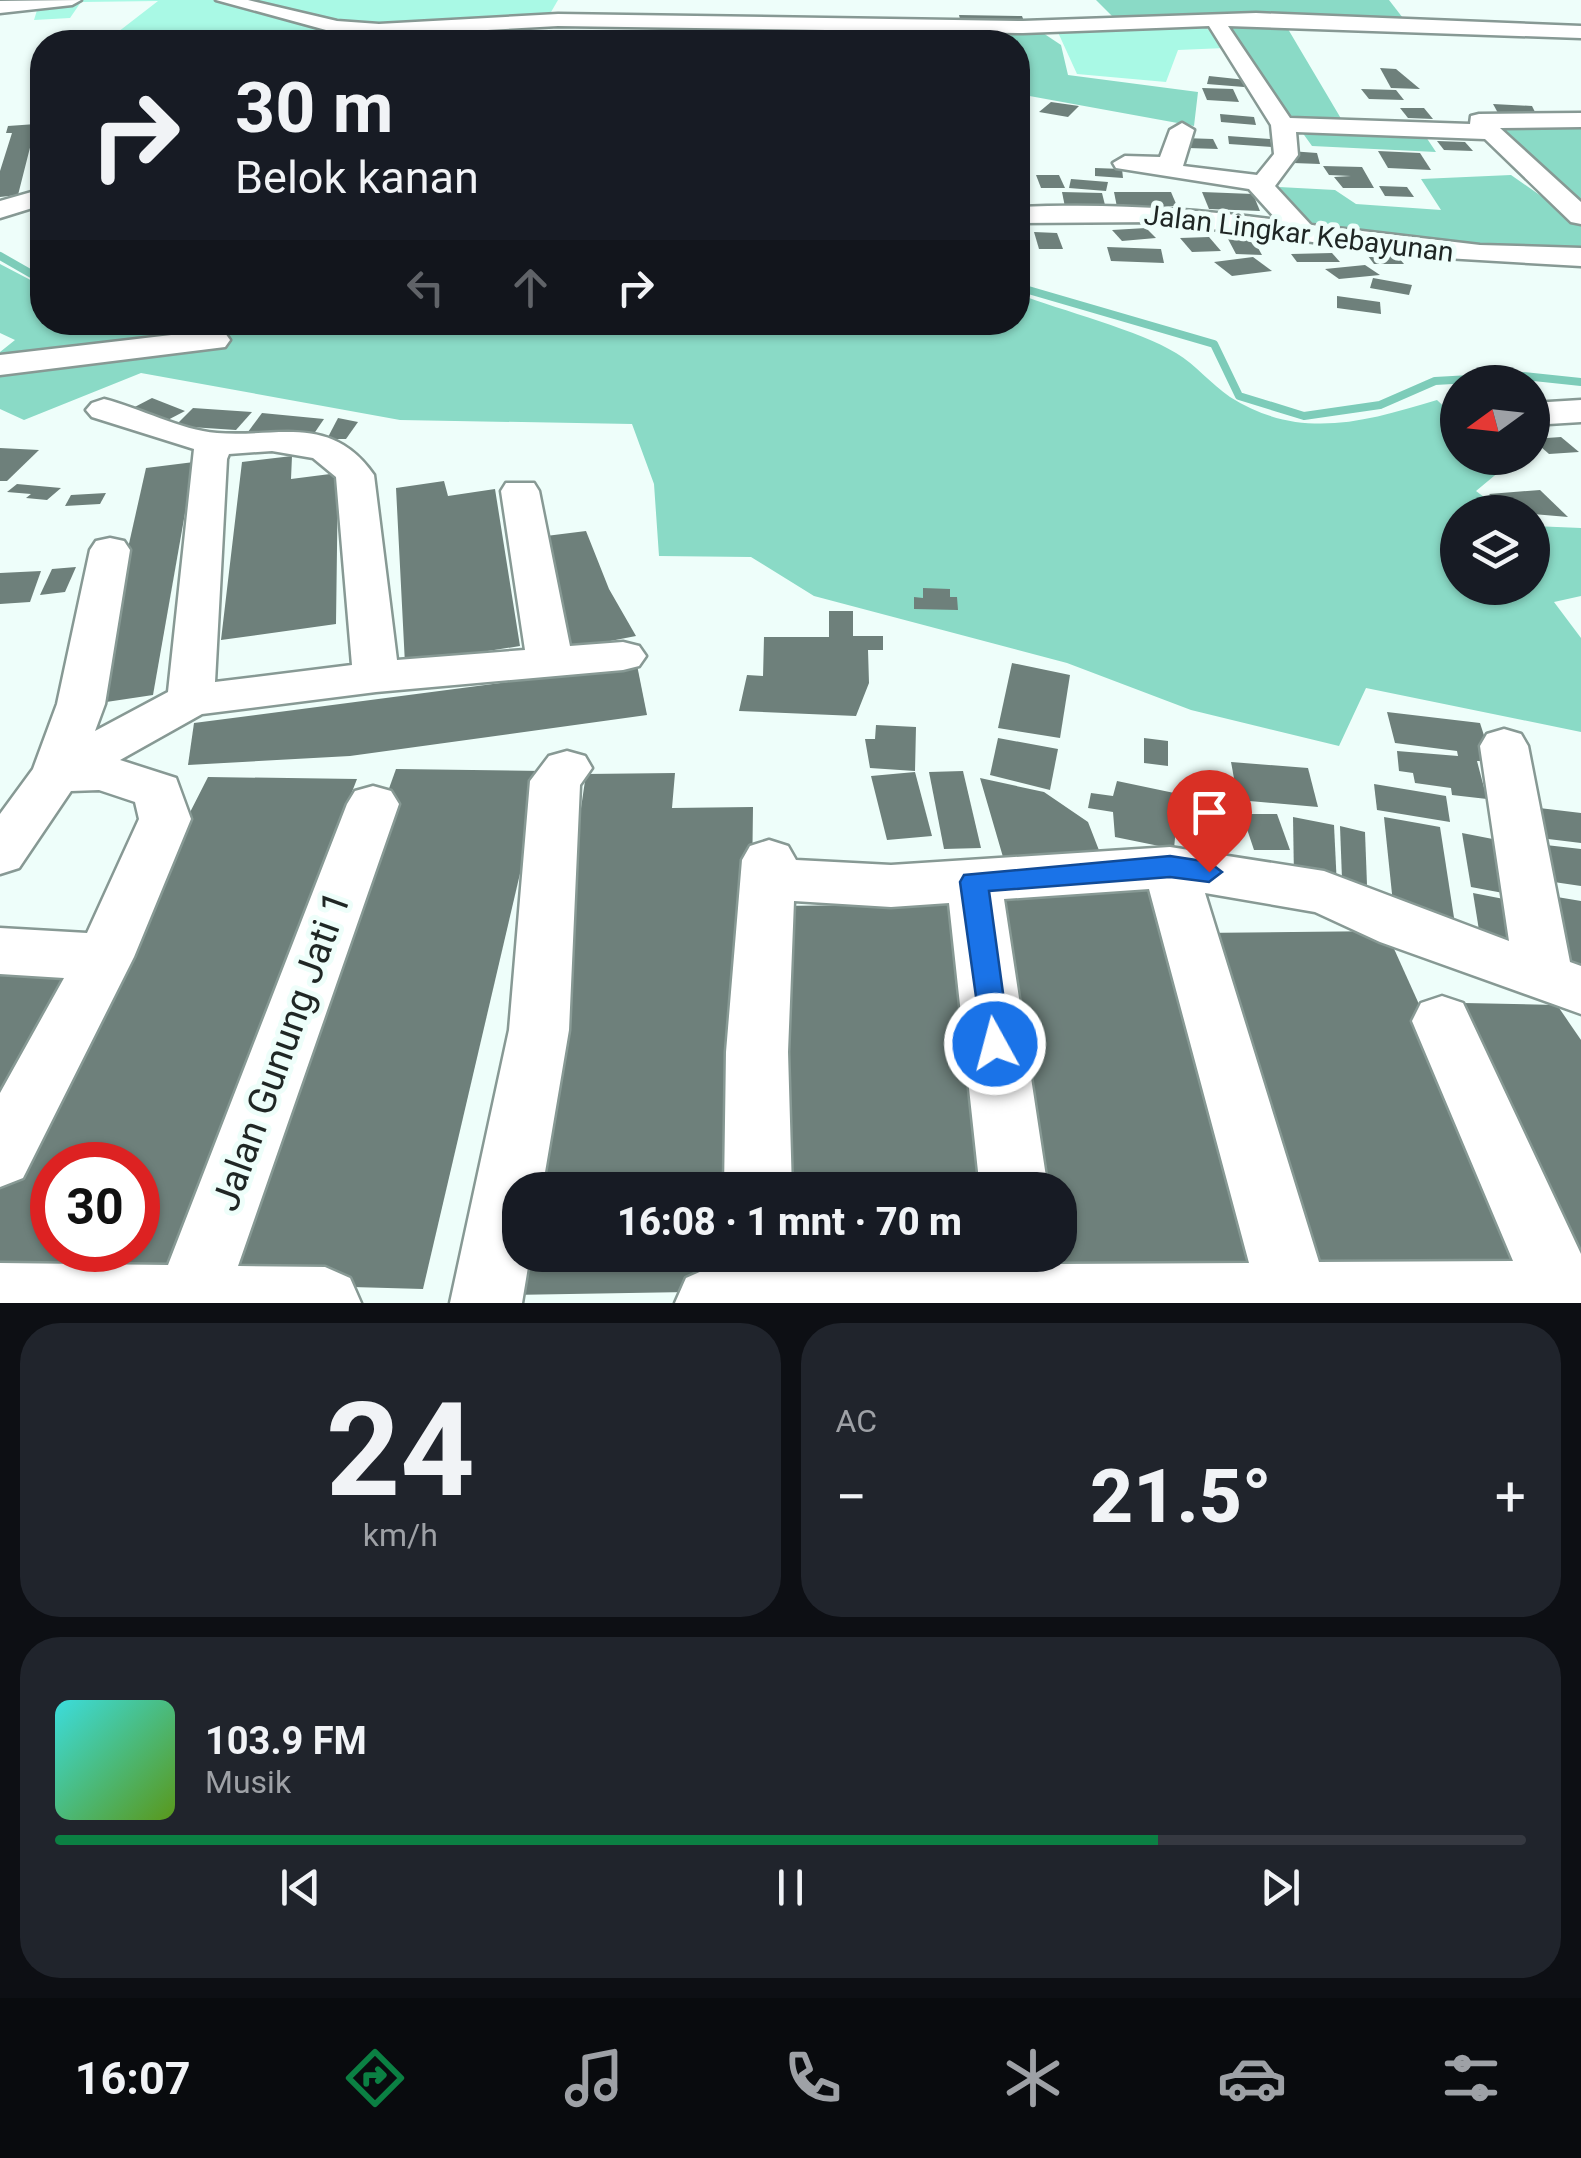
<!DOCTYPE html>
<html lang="id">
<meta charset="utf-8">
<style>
:root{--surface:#171b24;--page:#20242c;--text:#f1f3f6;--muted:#9ea1a6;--line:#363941;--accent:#0b8043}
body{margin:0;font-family:Roboto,sans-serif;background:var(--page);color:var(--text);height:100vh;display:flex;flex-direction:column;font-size:38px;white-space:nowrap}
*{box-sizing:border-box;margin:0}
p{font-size:32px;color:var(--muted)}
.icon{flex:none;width:55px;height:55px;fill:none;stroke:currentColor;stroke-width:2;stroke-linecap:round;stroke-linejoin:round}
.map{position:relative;height:1303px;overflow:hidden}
.drawer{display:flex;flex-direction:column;gap:20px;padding:20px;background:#0d0f14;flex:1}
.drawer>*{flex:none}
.hud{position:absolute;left:30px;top:30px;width:1000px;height:305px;border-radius:40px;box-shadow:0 2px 8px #0004;background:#171b24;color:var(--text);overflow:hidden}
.needle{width:65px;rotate:255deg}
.fabs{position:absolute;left:1440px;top:365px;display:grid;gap:20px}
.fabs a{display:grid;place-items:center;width:110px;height:110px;border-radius:50%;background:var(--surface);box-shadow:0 2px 8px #0004;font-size:50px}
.speed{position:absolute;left:30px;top:1142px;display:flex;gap:20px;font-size:50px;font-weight:700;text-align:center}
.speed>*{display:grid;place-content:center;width:130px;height:130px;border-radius:50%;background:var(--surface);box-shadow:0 2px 8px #0004;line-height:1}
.speed .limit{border:15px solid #d22;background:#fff;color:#111}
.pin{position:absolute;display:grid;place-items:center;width:85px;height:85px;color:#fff;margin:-102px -42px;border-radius:50% 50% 50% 0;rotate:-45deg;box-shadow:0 0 10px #0007}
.pin .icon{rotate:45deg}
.me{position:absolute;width:110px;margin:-55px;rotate:353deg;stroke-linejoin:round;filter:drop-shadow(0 0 8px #0008)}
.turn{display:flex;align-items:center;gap:35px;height:210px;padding:0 40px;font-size:45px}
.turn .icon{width:130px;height:130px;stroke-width:2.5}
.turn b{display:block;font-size:70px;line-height:85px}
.lanes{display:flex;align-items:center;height:95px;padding:0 40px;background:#0003;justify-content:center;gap:50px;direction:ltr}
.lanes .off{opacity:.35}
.big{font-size:75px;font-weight:800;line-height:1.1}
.drawer .card{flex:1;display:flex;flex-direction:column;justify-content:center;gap:15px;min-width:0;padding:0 35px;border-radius:40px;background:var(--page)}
.drawer .dial{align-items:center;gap:0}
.dial b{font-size:130px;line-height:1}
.song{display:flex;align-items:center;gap:30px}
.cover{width:120px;height:120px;border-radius:15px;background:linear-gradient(135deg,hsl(180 70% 55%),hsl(90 70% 35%))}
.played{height:10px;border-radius:5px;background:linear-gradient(90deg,var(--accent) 75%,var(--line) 75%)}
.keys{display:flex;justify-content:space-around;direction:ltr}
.heat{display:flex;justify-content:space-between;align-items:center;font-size:55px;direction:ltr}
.drawer .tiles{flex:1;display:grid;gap:20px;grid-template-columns:1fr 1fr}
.card:last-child{grid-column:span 2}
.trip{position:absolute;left:502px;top:1172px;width:575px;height:100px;border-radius:40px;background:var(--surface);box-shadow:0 2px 8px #0004;font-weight:800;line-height:100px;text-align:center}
.tab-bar{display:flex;height:160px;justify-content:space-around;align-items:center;background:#090b0e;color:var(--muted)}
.tab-bar .icon{width:70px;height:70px}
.tab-bar .current{color:var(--accent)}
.tab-bar b{font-size:45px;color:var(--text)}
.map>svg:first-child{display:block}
.green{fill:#a9f9e5}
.forest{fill:#8adac6}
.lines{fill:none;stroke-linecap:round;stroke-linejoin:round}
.stream{stroke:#7dccb9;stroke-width:8}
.building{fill:#6e807b;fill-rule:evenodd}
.minor-casing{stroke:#879994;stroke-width:5}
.minor{fill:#fff;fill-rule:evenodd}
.route{fill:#1a73e8;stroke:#114b97;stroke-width:2.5}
.labels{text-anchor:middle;stroke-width:10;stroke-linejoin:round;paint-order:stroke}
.far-street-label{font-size:28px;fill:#1f2624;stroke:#eefefa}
.near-street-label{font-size:38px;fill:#1f2624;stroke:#eefefa}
</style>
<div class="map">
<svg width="1581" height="1303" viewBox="0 0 1581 1303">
<rect width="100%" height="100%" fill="#eefefa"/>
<g class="green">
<path d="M72,0H225L338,27L478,28L434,42H105L158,1L81,2L70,18L34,20L38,7H0Z"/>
<path d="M246,0H558L547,19L474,25H342Z"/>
<path d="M1204,25L1225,48L1178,50L1166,82L1077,74L1056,28Z"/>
</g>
<g class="forest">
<path d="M1096,0H1389L1406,22H1118Z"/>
<path d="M717,23L1037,29L1061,45L1068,75L1198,92L1194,126L1024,95L1023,108L1018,107V42H713Z"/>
<path d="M1285,24L1346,127L1422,131L1436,152L1312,146L1226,26Z"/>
<path d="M1486,121L1581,124V208Z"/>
<path d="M1511,175L1581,224V249L1470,247L1317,229L1279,187L1335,190L1356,204L1441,210L1421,179Z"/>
<path d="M0,264L42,286V322H1018V294C1060,310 1141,331 1176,353C1196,365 1211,384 1230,397C1300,441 1364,422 1437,400L1457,419L1458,458H1498L1506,466L1476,491L1504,512H1458V588H1532L1533,526L1581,528V596L1554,602L1581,638V732L1366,688L1339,746L1191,710L1067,663L814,596L751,557L659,556L654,484L632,424L400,420L141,373L24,420L0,409V352L15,340L0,333Z"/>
</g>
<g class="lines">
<g class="stream">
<path d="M0,256L42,280"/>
<path d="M1018,287L1214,344L1239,396L1304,416L1380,405L1435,381L1523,376L1581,382"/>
</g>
</g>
<g class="building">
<path d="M959,15L1022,16L1025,24L961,23Z"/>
<path d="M225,30L251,33L259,41L214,42L211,38H214L209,32Z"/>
<path d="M1380,68L1396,69L1420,89L1391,88Z"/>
<path d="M1209,76L1246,80L1244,87L1207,84Z"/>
<path d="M1202,88L1233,89L1239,102L1207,100Z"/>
<path d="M1361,89L1396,90L1404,100L1369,99Z"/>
<path d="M1051,102L1079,106L1068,117L1039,112Z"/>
<path d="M1493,104L1532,106L1537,116L1498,113Z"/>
<path d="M1400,108H1424L1433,119L1408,118Z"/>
<path d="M1220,114L1254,117L1256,125L1221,122Z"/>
<path d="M36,124L18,195L0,197V171L12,133H6L8,126Z"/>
<path d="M1228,136L1270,139L1272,147L1229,144Z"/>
<path d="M1184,138L1213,139L1218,149L1188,148Z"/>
<path d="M1437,141L1465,142L1473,151L1444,150Z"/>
<path d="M1290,151L1317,153L1320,164L1293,163Z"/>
<path d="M1378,151L1420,153L1431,170L1388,168Z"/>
<path d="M1323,166L1362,167L1374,188H1343L1334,177L1351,176L1329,175Z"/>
<path d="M1095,168L1122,169L1123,178L1095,176Z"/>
<path d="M1036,175H1059L1065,188H1041Z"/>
<path d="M1071,179L1108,182L1106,191L1069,188Z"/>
<path d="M1379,186L1407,187L1414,197L1385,196Z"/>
<path d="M1062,192L1102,193L1106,209L1065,207Z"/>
<path d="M1114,192H1171L1177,206L1117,207Z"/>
<path d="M1202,192L1253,194L1260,211L1209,209Z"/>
<path d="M41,223L42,265H33L36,254Z"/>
<path d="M1146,228L1156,238L1122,241L1112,230Z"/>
<path d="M1034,232L1057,233L1063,249H1039Z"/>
<path d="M1209,237L1221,251L1192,252L1180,238Z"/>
<path d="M1228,239H1253L1262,255L1236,254Z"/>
<path d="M1107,247L1161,249L1164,263L1111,261Z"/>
<path d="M1365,252H1394L1404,264H1374Z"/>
<path d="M1332,253L1340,262H1297L1291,254Z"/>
<path d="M1253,257L1272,271L1232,276L1214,262Z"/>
<path d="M1365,265L1380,275L1339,279L1325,269Z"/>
<path d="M1373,278L1412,285L1409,295L1370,288Z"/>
<path d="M1337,296L1380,302L1381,314L1337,308Z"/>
<path d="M152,398L185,411L162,423L127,411Z"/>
<path d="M193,408L252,412L236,430L175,426Z"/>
<path d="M262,413L324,419L311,438L245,436Z"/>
<path d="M338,418L358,422L346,439H327Z"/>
<path d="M1561,437L1579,452L1549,454L1532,439Z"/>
<path d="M0,448L39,450L7,481H0Z"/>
<path d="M292,456L291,479L338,473L336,624L221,640L242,462Z"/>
<path d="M194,462L153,695L93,704L146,468Z"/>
<path d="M444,481L448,496L495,489L520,646L405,664L396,488Z"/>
<path d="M17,484L61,488L47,500L26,498L31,494L7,492Z"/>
<path d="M1540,490L1568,517L1508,512L1489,494Z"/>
<path d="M106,493L100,504L65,506L71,495Z"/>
<path d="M586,531L609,589L636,636L569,649L538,537Z"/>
<path d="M76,567L65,592L40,595L52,569Z"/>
<path d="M41,571L30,602L0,604V573Z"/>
<path d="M923,588L950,589V597H957L958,610L914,609V597L923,598Z"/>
<path d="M829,611H853V636H883V650H868L869,683L856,716L739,711L747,675L763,676L764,637H829Z"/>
<path d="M1012,663L1070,675L1060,738L998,728Z"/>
<path d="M637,665L647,715L350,756L188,765L194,723Z"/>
<path d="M1387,712L1480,723L1490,754L1480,753L1483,761H1477L1487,799L1452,795L1451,788L1415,783L1413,773L1399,771L1397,751L1458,756L1457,751L1395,743Z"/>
<path d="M876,725L916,727L915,771L870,768L865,739H875Z"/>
<path d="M998,738L1058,749L1050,790L990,775Z"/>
<path d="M1144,738L1168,741V766L1144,763Z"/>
<path d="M1231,762L1308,768L1318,807L1238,800Z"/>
<path d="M396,769L544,771L423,1289L212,1283Z"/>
<path d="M963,771L981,848L944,849L929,772Z"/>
<path d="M915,772L932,836L887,840L871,776Z"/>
<path d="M675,773L672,808L753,807L748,1190H525L586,774Z"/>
<path d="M208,777L357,779L161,1286L0,1282V1185ZM52,1165H138V1250H52Z"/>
<path d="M980,778L1044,792L1088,822L1102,858L1058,862L1054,853L1003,857Z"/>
<path d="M1117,781L1179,794L1174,849L1115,837L1113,812L1088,808L1091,793L1113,796Z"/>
<path d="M1374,784L1446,796L1450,822L1377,810Z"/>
<path d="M1531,807L1581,813V843L1540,838Z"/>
<path d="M1242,814H1277L1290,850H1254Z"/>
<path d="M1293,817L1334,825L1337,887L1294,878Z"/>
<path d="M1384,817L1440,827L1455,924L1394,913Z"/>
<path d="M1340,826L1365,832L1367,885L1342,879Z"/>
<path d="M1462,833L1503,841L1514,895L1471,887Z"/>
<path d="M1537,844L1581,849V886L1547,881Z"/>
<path d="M1159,883L1277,1280L1041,1282L1037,1255H1060V1190H1027L977,884Z"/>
<path d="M1473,893L1514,901L1524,957L1482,949Z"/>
<path d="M1545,895L1581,901V967L1550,958Z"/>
<path d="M960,904L990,1190H766L775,906Z"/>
<path d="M1386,931L1506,1197L1540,1273L1307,1276L1198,933Z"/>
<path d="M0,968L84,969L0,1129Z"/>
<path d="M1464,1003L1557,1005L1581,1040V1255Z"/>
<path d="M520,1239V1255H748V1291L510,1295Z"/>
</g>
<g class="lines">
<g class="minor-casing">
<g id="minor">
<path d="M81,0L72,5L0,13V1Z"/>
<path d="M216,0H248L337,21L379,24L558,14L1023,21L1256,13L1581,26V38L1228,26L1290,118L1470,124L1471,116L1479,114L1581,113V127L1500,128L1581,202V224L1571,222L1485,139L1296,132L1298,155L1275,186L1311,225L1480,245L1581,248V266L1429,257L1158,222L1018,223V207C1106,203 1189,208 1277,220L1249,189L1116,168L1113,163L1125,156L1160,157L1170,130L1182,123L1194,130L1183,166L1257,175L1274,154L1271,125L1209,26L1023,33L558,26L379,36L337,33Z"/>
<path d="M42,189V205L0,218V201Z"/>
<path d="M214,330L225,333L230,340L225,347L0,375V355Z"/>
<path d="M104,399C140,408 180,430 217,433C277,438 331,413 374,475L397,660L525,650L501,491L506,483H534L539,491L570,646L623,642L639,646L646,656L639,666L623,670L376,692L202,714L120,760L176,778L191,819L134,957L23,1178L0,1187V1093L64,978L0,974V928L87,933L139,819L135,802L99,790L71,791L19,868L0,874V814L33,769L57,704L90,550L96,541L110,538L124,541L130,550L105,704L95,731L168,692L194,449L92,417L86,410L92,403ZM272,451L313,458L336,477L352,665L215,682L227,459L229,454Z"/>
<path d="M1581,400V422L1532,425V403Z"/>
<path d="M1504,729L1521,734L1528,746L1570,962L1581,966V1014L1380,942L1315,912L1205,893L1319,1262L1513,1261L1412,1021L1421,1003L1442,996L1463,1003L1581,1254V1303H675L686,1278L711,1267H727V1255H797L798,1266L988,1265L987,1255H1057L1058,1264L1249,1263L1149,889L1004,899L1048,1190H980L949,903L891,907L794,901L788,1052L792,1190H724L726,1052L742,860L750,846L769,840L788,846L796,860L891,865L1170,847L1324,871L1509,941L1480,746L1487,734Z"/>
<path d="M567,751L585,756L592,768L580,785L569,1030L542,1190H520V1255H530L522,1303H450L509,1030L530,781L549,756Z"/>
<path d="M373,786L391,791L399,804L238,1266L325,1267L350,1278L361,1303H0V1263L168,1265L347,804L355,791Z"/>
</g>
</g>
<use href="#minor" class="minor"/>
</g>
<path class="route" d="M1170,856L1209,862L1222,872L1209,882L1170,877L989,891L1010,1044L1006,1054L995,1058L984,1054L960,882L964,875Z"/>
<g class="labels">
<g class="far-street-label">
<text transform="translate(1299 233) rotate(7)" y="10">Jalan Lingkar Kebayunan</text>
</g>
<g class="near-street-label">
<text transform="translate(281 1051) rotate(-70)" y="13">Jalan Gunung Jati 1</text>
</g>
</g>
</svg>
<div class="fabs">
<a><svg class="needle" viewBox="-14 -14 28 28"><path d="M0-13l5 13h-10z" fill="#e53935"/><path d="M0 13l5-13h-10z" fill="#9ea1a6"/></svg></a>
<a><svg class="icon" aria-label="layers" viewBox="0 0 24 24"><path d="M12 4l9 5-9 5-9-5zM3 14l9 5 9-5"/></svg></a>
</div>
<div class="speed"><div class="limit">30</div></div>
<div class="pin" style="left:1209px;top:872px;background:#d93025"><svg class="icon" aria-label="arrive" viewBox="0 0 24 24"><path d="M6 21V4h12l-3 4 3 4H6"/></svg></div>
<svg class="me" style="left:995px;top:1044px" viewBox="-20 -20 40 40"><circle r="17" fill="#1a73e8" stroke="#fff" stroke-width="3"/><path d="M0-11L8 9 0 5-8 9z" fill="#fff"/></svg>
<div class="trip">16:08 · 1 mnt · 70 m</div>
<div class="hud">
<div class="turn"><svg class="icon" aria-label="right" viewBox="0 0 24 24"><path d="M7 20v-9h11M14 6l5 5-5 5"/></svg><div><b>30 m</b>Belok kanan</div></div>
<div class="lanes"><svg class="icon off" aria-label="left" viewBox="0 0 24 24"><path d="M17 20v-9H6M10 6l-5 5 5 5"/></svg><svg class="icon off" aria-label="ahead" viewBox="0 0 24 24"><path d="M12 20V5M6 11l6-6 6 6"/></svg><svg class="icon" aria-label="right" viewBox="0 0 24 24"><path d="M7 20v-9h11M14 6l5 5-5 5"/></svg></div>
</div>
</div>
<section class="drawer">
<div class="tiles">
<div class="card dial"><b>24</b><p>km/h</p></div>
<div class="card"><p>AC</p>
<div class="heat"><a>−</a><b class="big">21.5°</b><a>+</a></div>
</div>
<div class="card">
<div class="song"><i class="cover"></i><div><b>103.9 FM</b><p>Musik</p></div></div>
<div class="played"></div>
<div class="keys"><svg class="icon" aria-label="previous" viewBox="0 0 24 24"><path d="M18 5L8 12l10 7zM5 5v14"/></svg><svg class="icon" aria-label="pause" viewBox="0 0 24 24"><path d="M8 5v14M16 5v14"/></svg><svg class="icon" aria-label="next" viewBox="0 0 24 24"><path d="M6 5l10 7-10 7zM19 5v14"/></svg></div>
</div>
</div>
</section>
<nav class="tab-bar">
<b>16:07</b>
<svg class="icon current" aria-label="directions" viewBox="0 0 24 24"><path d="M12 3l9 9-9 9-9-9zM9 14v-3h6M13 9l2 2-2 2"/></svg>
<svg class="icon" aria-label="music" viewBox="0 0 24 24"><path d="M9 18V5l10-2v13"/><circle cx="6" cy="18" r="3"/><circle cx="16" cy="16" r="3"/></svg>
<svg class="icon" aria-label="phone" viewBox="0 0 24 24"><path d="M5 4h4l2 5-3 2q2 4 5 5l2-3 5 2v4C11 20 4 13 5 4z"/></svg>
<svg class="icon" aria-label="climate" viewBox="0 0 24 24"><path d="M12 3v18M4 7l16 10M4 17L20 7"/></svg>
<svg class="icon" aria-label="car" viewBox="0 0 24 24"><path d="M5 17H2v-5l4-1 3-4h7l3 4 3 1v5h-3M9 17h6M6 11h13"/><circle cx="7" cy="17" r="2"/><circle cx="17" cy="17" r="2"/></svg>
<svg class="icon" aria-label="filters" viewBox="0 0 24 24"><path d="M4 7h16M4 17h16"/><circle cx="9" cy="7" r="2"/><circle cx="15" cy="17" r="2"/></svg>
</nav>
